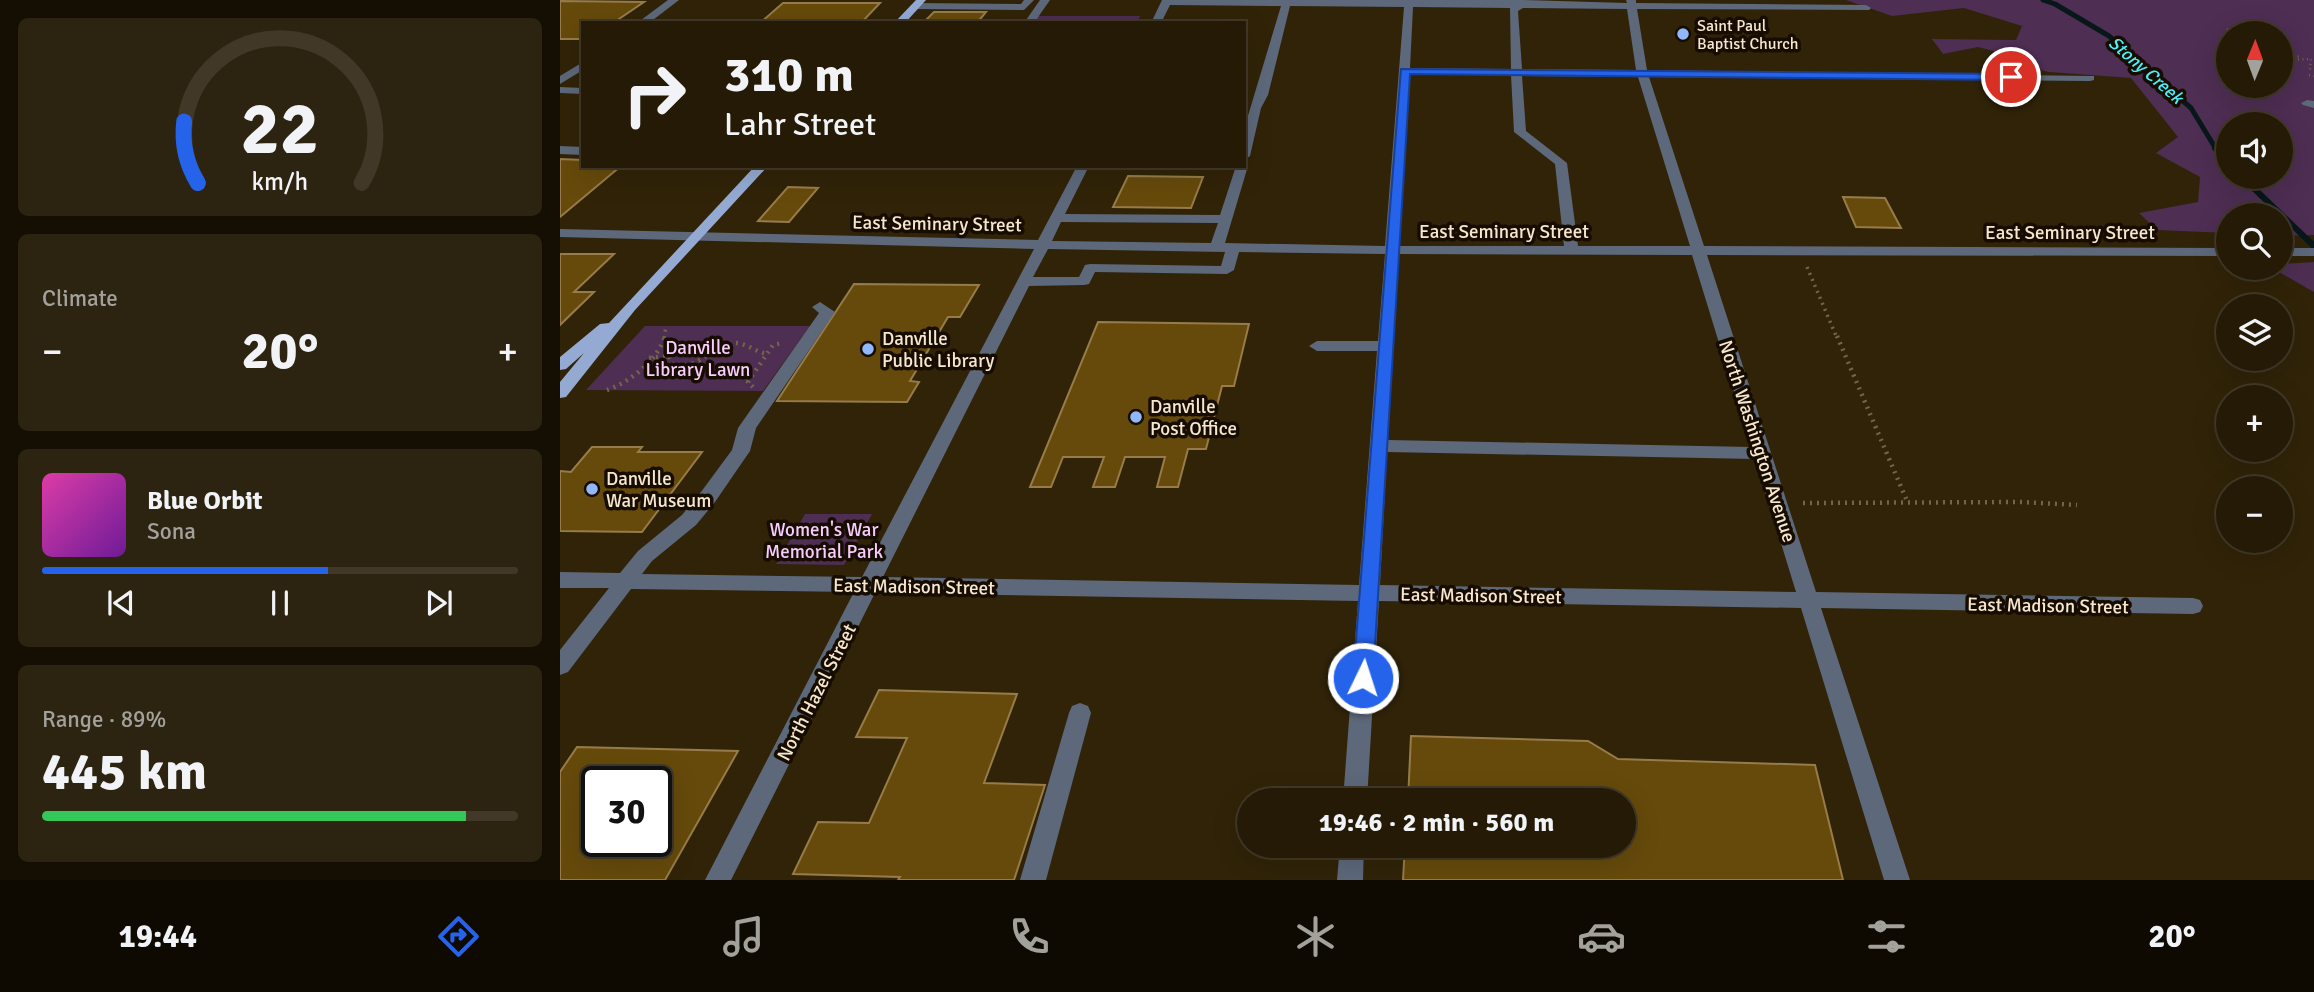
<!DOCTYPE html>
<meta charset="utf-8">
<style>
:root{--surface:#241a06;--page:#2c2310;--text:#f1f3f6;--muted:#a3a19b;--line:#413828;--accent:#2563eb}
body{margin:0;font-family:Signika,sans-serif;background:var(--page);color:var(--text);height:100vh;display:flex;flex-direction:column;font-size:26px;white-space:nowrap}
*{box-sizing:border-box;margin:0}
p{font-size:23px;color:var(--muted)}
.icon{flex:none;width:38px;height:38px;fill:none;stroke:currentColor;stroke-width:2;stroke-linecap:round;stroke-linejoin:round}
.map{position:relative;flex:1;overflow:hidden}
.details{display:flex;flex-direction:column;gap:18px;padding:18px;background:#140e03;width:560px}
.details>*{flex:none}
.guide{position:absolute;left:21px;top:21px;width:665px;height:147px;border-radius:0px;box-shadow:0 7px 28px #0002,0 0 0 2px var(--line);background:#241a06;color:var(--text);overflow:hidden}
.needle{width:46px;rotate:1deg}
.fabs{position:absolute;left:1656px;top:21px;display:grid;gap:14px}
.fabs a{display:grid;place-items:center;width:77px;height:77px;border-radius:50%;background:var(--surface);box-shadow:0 7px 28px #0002,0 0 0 2px var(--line);font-size:35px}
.speed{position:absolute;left:21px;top:766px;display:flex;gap:14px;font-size:35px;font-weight:700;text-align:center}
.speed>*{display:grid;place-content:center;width:91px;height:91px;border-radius:50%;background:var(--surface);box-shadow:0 7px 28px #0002,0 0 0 2px var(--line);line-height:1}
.speed .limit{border:4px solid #111;border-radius:10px;background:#fff;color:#111}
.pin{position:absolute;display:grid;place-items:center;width:60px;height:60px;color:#fff;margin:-30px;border:4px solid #fff;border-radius:50%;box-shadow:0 2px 7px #0007}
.me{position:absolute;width:77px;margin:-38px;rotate:4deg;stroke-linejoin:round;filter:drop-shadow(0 0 5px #0008)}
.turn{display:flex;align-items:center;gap:24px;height:147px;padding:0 28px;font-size:32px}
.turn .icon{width:91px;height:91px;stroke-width:2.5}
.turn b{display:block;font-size:49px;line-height:60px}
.big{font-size:52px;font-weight:700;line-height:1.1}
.details .widget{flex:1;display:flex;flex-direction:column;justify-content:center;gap:10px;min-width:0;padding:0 24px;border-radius:10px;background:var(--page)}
.details .dial{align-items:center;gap:0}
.dial svg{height:182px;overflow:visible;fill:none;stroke:var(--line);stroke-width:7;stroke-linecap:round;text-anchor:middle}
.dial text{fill:var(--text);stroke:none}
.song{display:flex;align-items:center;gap:21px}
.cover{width:84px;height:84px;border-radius:10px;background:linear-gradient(135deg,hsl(320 70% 55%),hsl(280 70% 35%))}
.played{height:7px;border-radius:4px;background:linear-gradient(90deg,var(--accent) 60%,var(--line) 60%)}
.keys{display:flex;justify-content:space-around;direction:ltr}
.heat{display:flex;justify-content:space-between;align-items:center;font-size:38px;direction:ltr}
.charge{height:10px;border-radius:5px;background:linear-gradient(90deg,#34c759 89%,var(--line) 0)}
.trip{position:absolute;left:677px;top:788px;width:399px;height:70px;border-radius:35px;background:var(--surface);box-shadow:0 7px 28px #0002,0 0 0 2px var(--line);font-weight:700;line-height:70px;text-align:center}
.menu{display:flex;height:112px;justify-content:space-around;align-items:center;background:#0e0a02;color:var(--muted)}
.menu .icon{width:49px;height:49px}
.menu .current{color:var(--accent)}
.menu b{font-size:32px;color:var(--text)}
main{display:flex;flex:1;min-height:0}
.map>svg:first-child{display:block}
.green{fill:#4e2e53;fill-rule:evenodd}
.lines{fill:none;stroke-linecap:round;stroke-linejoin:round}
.stream-far1{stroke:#081719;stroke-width:5}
.stream{stroke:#081719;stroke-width:6}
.building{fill:#654a0b;stroke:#977c4a;stroke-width:2;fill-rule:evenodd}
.path-far2{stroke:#73654b;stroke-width:2.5;stroke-dasharray:1 3.5;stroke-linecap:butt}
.path-far1{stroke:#73654b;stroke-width:3.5;stroke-dasharray:2 4.5;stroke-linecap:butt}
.path{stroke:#73654b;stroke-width:4.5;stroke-dasharray:2 5;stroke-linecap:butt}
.minor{fill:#5d687b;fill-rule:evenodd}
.major{fill:#94aad3;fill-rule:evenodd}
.route{fill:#2563eb;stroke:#184099;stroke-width:2}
.poi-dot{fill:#91b8fd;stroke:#160c00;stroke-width:2.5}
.labels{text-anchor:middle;stroke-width:7;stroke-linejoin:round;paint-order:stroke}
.far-poi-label{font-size:16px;fill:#f6e7ce;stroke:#160c00;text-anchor:start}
.far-water-label{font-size:18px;font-style:italic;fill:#4af1fc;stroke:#160c00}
.street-label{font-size:19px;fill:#f6e7ce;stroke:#160c00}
.poi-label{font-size:19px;fill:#f6e7ce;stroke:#160c00;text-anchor:start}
.park-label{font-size:19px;fill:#f8cdfe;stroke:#160c00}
</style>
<main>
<section class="details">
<div class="widget dial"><svg viewBox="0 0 100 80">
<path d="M14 69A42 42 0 1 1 86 69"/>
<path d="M14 69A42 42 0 0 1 8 42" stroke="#2563eb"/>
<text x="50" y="56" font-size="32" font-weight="700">22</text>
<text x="50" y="72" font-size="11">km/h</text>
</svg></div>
<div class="widget"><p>Climate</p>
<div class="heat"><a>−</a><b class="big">20°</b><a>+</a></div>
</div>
<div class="widget">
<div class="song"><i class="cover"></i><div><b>Blue Orbit</b><p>Sona</p></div></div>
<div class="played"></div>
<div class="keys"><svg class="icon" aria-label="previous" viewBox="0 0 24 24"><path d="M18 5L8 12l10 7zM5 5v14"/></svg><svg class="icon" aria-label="pause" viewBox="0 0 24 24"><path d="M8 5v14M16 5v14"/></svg><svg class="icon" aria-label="next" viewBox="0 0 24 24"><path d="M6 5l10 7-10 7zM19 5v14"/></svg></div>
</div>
<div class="widget"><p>Range · 89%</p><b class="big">445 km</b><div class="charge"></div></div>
</section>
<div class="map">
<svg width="1754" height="880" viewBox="0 0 1754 880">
<rect width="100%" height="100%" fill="#302308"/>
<g class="green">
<path d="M1286,0H1754V235L1720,236V215H1668V233L1597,230L1579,213L1638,202L1640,177L1596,153L1618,137L1571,78L1489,72L1461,66L1449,55L1418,47L1383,54L1372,39L1456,40L1462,26L1404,8L1332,16ZM1668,33H1720V86H1668ZM1668,124H1720V177H1668Z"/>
<path d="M474,16H580L577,23H469Z"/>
<path d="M1754,262V292L1712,268H1720V264Z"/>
<path d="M85,326H250L203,391L26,390Z"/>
<path d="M245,514H312L284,565L216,564Z"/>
</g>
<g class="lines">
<path class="stream-far1" d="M1483,0L1495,4L1549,36L1631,108L1656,149"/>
<g class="stream">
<path d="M1655,148L1668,163"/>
<path d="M1682,177L1754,246"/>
</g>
</g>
<g class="building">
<path d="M0,1L84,2L53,23H23V39H0Z"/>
<path d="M223,3H320L301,23H200Z"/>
<path d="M374,12H426L417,23H363Z"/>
<path d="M0,159L23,160V166H61L0,217Z"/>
<path d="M568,176L643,177L631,208L553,207Z"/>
<path d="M228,187L258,188L229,222L198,221Z"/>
<path d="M1283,197L1325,198L1341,228L1296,227Z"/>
<path d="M0,254H54L14,292H34L0,325Z"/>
<path d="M294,284L419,285L400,317H388L350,381L359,382L347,402L217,401Z"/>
<path d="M538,322L689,324L674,386H662L646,449H628L618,487H597L605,457H565L555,487H533L544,457H503L491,487H470Z"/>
<path d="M32,447H82L78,452H142L82,532L0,531V471L11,472Z"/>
<path d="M319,690L457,694L424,783L485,785L454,880H338L340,877L233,874L258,822L309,823L347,738L296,737Z"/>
<path d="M851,736L1028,741L1058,759L1255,765L1283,880H843L845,845H1064V800H848Z"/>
<path d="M17,747L178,751L105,880H0V772ZM37,782H96V842H37Z"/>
</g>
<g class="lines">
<g class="path-far2">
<path d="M1667,29L1674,33"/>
<path d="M1720,53L1740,57"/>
<path d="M1720,60L1751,59L1750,71"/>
<path d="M1749,75L1754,76"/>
</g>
<g class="path-far1">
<path d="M1247,267L1277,338"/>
<path d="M104,338L106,326"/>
</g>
<g class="path">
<path d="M1277,336L1347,501"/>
<path d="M89,358L109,356L112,364C139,372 150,345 175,343C186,343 196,352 207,354"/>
<path d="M193,387L188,382L213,345L222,343"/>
<path d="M47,390C70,382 98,360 105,336"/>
<path d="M1243,503L1460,502L1517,505"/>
</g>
<g class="minor">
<path d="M108,0H119L89,23H77Z"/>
<path d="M464,0H474L464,10L355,9L350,6L355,3L461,4Z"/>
<path d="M480,0H490L474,23H464Z"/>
<path d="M602,0H964L1067,3L1066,0H1076V3L1306,5L1311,8L1309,10L1077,9L1087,70L1534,76V80L1530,81L1089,77L1144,246L1668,248V256L1147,255L1256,592L1633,598L1640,600L1643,606L1640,612L1633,614L1261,608L1350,880H1324L1241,608L819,601L807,800H783L798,601L315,593L171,880H145L294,592L71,589L8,672L0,675V650L49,588H0V572L60,573L78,551L122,515L141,492L172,450L178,428L259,313L252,307L260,302L275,312L196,428L190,451L155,502L136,525L92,561L82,574L302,577L474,249L0,237V229L478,240L517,166H529L505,214L660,215L676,166H684V163L688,166L665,243L825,246L844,7L730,6L708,95L701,108L690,156L684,160V129L721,6L610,5L601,23H591ZM853,7L950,8L951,69L850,68ZM963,8L1067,9L1076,70L962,69L958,11ZM850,74L951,75L954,132L995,164L1004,246H839ZM962,76L1078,77L1130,246H1018L1007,163L966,131ZM501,222L658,223L651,243L492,241ZM488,249L665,252L661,266L530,264L525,265L519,277H473ZM679,252L825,254L818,341H757L749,346L757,351H817L799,585L323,577L469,286L524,285L529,284L535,272L667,274L674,270ZM839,254L1132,255L1191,447L828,440ZM827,452L1195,459L1236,592L820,585Z"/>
<path d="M23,62V70L0,84V76Z"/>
<path d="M0,87L23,88V94L0,93Z"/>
<path d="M1747,100L1754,101V108L1743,105L1741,103Z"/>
<path d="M0,146L23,147V155L0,154Z"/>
<rect x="1720" y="248" width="34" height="8"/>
<path d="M520,703L528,706L531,713L486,880H460L509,713L512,706Z"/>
<path d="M780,845H804L803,880H777Z"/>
</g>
<g class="major">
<path d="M356,0H366L345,23H334Z"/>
<path d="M195,166H208L75,310L6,397L0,398V382L24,353L6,369L0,370V357L40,324L49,323Z"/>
</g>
</g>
<path class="route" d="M841,69L1451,74L1457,77L1451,80L850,74L813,678L810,684L803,686L796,684L793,678Z"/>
<g class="poi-dot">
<circle cx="1123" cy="34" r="7"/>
<circle cx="308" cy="349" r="7"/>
<circle cx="576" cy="417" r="7"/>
<circle cx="32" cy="489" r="7"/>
</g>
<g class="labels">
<g class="far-poi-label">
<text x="1137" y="31">Saint Paul<tspan x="1137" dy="18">Baptist Church</tspan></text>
</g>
<g class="far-water-label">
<text transform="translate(1586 70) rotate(41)" y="6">Stony Creek</text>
</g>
<g class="street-label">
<text transform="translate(377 223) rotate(1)" y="7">East Seminary Street</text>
<text x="944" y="238">East Seminary Street</text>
<text x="1510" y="239">East Seminary Street</text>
<text transform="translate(1198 441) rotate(72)" y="7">North Washington Avenue</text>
<text transform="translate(354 586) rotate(1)" y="7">East Madison Street</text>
<text transform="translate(921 595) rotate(1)" y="7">East Madison Street</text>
<text transform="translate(1488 605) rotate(1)" y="7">East Madison Street</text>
<text transform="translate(256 692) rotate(-63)" y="7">North Hazel Street</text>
</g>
<g class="poi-label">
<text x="322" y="345">Danville<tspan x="322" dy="22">Public Library</tspan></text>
<text x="590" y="413">Danville<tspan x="590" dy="22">Post Office</tspan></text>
<text x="46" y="485">Danville<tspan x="46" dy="22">War Museum</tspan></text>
</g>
<g class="park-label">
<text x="138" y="354">Danville<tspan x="138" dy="22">Library Lawn</tspan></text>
<text x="264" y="536">Women's War<tspan x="264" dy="22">Memorial Park</tspan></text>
</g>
</g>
</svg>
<div class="fabs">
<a><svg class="needle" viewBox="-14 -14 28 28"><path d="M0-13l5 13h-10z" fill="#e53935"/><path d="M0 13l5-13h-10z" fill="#a3a19b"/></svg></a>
<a><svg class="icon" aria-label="sound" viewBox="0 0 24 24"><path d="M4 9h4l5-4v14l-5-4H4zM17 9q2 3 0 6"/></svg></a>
<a><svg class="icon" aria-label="search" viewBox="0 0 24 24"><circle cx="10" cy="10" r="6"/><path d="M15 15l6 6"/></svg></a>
<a><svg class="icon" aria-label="layers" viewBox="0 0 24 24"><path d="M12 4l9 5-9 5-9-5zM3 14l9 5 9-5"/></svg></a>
<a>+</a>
<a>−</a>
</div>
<div class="speed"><div class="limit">30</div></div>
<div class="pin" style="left:1451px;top:77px;background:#d93025"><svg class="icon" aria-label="arrive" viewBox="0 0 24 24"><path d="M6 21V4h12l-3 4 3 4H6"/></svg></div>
<svg class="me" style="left:803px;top:678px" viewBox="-20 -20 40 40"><circle r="17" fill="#2563eb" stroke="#fff" stroke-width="3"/><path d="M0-11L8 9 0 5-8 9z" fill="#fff"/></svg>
<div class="trip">19:46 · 2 min · 560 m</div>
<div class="guide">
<div class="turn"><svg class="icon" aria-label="right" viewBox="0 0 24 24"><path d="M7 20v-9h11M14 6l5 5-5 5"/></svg><div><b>310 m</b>Lahr Street</div></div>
</div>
</div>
</main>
<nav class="menu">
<b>19:44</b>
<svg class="icon current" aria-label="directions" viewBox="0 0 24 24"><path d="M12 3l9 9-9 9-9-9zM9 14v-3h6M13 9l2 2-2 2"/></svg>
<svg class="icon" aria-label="music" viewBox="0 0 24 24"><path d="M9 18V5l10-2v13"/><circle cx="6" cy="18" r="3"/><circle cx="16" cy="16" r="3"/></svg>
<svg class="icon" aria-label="phone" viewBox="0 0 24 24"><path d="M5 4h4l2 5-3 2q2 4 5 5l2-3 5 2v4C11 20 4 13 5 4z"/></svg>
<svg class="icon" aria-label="climate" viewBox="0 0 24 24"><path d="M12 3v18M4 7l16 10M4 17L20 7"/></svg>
<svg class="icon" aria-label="car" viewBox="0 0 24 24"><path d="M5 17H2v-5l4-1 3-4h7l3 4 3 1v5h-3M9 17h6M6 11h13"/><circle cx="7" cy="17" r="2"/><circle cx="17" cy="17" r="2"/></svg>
<svg class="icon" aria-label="filters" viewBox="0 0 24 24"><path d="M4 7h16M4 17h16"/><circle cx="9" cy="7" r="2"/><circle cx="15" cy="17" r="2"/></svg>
<b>20°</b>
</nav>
